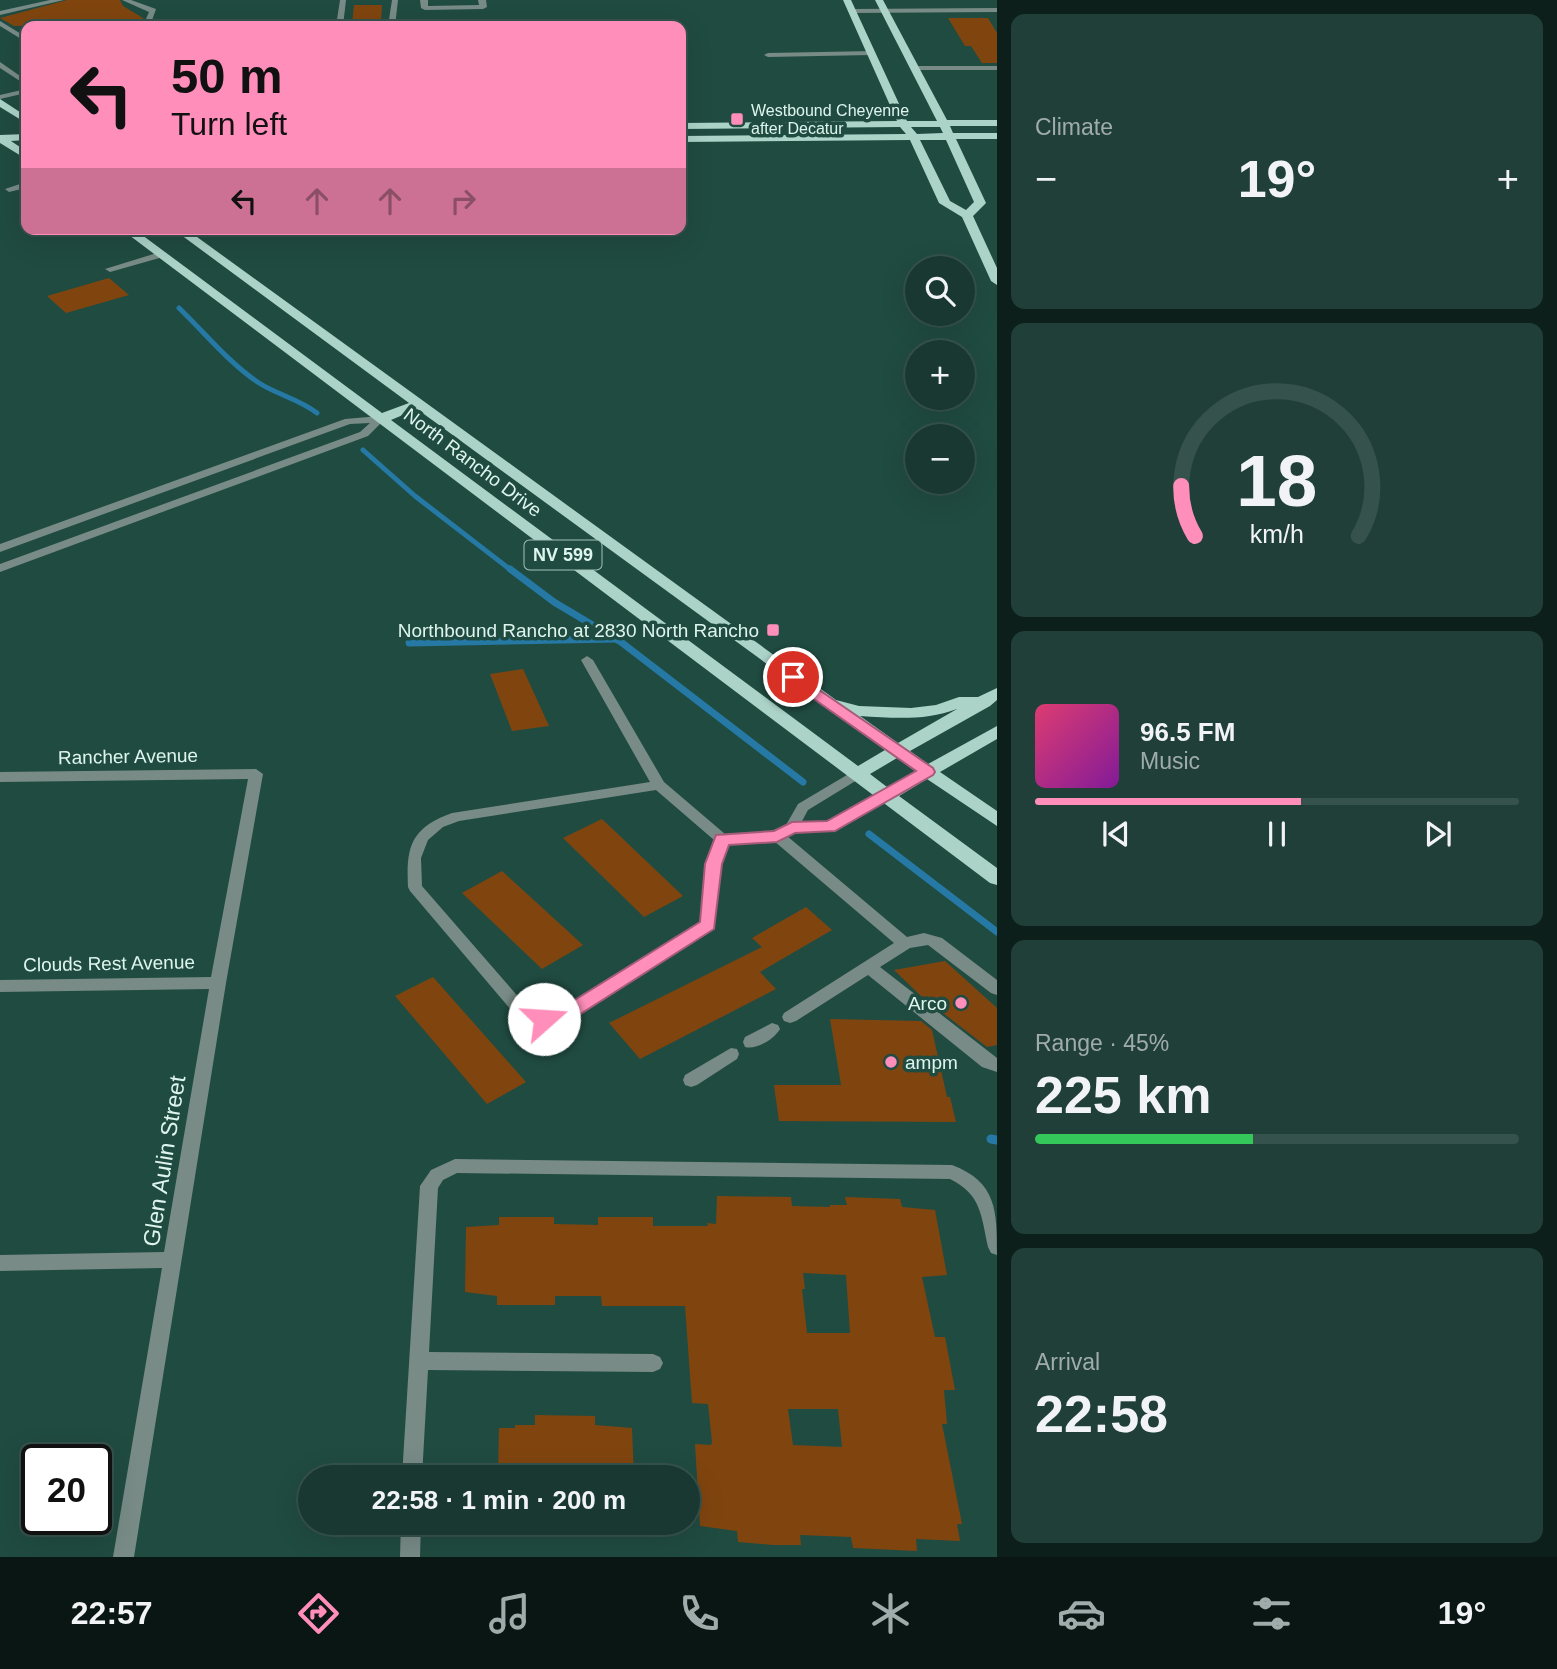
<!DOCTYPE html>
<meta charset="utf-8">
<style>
:root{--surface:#183831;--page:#213f39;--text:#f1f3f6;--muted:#9facab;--line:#36524d;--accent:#ff8eba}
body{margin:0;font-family:Arial,sans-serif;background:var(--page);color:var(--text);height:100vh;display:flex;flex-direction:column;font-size:26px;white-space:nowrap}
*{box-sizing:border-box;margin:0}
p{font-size:23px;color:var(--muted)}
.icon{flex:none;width:38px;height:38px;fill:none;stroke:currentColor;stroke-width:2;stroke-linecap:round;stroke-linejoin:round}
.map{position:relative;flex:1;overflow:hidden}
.side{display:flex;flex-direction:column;gap:14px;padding:14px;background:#0d1f1b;width:560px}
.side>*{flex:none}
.hud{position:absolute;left:21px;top:21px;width:665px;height:214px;border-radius:14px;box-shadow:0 7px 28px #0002,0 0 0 2px var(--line);background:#ff8eba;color:#111;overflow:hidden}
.buttons{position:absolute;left:905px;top:256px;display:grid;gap:14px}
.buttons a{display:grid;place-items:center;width:70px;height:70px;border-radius:50%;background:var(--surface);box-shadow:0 7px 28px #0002,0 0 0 2px var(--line);font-size:35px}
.speed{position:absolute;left:21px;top:1444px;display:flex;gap:14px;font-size:35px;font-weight:700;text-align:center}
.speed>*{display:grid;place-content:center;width:91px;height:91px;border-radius:50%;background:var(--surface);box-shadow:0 7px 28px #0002,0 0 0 2px var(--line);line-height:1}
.speed .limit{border:4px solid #111;border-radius:10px;background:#fff;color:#111}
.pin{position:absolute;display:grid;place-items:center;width:60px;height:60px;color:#fff;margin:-30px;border:4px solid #fff;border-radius:50%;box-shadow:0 2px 7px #0007}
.me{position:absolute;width:77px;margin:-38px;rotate:71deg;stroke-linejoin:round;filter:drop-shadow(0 0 5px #0008)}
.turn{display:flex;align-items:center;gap:24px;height:147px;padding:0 35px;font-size:32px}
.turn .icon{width:91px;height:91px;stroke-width:2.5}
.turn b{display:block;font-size:49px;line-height:60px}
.lanes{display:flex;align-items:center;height:66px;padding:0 35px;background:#0003;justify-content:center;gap:35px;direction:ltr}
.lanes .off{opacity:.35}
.big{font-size:52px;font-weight:700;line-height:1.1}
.side .card{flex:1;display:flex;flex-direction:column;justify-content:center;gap:10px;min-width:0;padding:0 24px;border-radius:14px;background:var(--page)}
.side .dial{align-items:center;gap:0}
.dial svg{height:182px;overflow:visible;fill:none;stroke:var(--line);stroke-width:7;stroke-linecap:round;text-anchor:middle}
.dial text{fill:var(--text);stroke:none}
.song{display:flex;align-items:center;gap:21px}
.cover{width:84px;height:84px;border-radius:10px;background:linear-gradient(135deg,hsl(340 70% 55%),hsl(290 70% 35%))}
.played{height:7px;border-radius:4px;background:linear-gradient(90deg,var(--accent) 55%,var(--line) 55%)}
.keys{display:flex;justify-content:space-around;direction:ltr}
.heat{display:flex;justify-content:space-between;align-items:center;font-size:38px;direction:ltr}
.charge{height:10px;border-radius:5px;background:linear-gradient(90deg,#34c759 45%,var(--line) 0)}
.trip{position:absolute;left:298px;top:1465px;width:402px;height:70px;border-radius:35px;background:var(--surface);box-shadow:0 7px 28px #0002,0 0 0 2px var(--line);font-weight:700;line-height:70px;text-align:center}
.dock{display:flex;height:112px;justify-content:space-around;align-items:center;background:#0a1614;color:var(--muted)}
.dock .icon{width:49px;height:49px}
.dock .on{color:var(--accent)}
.dock b{font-size:32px;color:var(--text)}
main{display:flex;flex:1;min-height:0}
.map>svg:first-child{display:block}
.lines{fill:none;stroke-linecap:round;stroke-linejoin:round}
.stream-far2{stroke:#2579a4;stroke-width:5}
.stream-far1{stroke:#2579a4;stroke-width:7}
.stream{stroke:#2579a4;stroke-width:9}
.building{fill:#80450f;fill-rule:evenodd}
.service{fill:#788b86;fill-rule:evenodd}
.minor{fill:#788b86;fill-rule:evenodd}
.primary{fill:#acd3c8;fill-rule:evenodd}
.route{fill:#ff8eba;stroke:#a65c79;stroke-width:2}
.poi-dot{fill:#ff8eba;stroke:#204b41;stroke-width:2.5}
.labels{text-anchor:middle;stroke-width:7;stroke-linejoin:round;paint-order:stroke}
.far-poi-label{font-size:16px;fill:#def5ee;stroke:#204b41;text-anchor:start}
.shield{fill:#204b41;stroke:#a5c2ba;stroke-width:2}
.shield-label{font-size:18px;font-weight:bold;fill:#def5ee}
.street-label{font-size:19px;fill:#def5ee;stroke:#204b41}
.poi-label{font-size:19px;fill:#def5ee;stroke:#204b41;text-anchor:end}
.near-street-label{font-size:23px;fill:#def5ee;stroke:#204b41}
</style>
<main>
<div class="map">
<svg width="997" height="1557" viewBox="0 0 997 1557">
<rect width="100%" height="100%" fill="#204b41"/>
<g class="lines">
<g class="stream-far2">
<path d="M179,308C205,333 229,363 259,383C278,395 299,399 317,413"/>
<path d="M363,450L415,496L512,571"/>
</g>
<g class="stream-far1">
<path d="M510,569L554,602L621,642L803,782"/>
<path d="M409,643L615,639"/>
<path d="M869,834L997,932"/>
</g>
<path class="stream" d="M991,1139L997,1140"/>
</g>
<g class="building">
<path d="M67,0H120L123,6L143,18L142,22L122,26H14L0,18Z"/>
<path d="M354,5H382L381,24H352Z"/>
<path d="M948,18H988L997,33V63H982L971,46H965Z"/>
<path d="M109,278L129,295L66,313L47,296Z"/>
<path d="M523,669L549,726L512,731L490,674Z"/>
<path d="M602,819L683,896L644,917L563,838Z"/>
<path d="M502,871L583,945L542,969L462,893Z"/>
<path d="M806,907L832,930L760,972L776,989L640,1059L609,1023L762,947L752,938Z"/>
<path d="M945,961L997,1008V1045L987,1047L921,996L894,970Z"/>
<path d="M433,977L526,1082L487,1104L395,996Z"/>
<path d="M830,1019L921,1021L932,1030L947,1097H950L956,1122L779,1121L774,1085H841Z"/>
<path d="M717,1196L791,1197L792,1206L830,1207V1205H847L845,1197L900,1199L902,1207L935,1210L947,1275L922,1277L935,1337H945L955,1390H944L947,1424H942L962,1524H957L960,1541L916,1539L917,1551L853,1548L851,1537L800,1535L801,1545H773L738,1542L737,1531L700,1526L695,1444L711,1445L712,1442L708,1404L692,1403L685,1306H602L601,1296H555V1305H497V1296L465,1292L466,1227L499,1225V1217H554V1224L598,1225V1217H653V1226H708L707,1223L716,1224ZM803,1273L846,1275L850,1333H807L802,1289H805ZM788,1409H838L842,1447L793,1445Z"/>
<path d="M535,1415L595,1416V1425L632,1428L634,1477H498L499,1428H515V1425H535Z"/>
</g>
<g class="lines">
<g class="service">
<path d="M50,0H64L0,15V11Z"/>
<path d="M122,0H131L156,9L150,26H143L149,12Z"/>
<path d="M340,0H346L343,26H336Z"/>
<path d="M392,0H398L395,26H388Z"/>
<path d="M420,0H428V6L479,5L478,0H486L487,7L483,9L425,10L421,8Z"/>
<path d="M997,8V12L852,13L848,11L852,9Z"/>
<path d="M0,21L26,37V42L0,26Z"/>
<path d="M874,51V55H871L768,57L764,55L768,53Z"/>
<path d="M0,62L26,80V85L0,68Z"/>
<path d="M916,66H997V70H913L912,68Z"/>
<path d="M26,89V93L0,99V95Z"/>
<path d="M784,106L791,108L796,127L789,125Z"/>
<path d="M26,182V188L9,192L5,189Z"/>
<path d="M160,252L163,253V257L110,272L105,269Z"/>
<path d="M380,416L385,419L368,436L0,572V564L360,432L370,423L350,424L0,552V544L345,419Z"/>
<path d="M587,656L593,660L664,782L725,834L771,831L786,825L798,804L857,769L864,774L862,777L808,810L801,823L827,822L881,792H891L893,795L891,798L835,831L793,833L787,836L907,937L924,933L942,938L997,980V995L991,993L928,945L910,948L880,967L997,1058V1072L982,1067L868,975L796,1021L790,1023L784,1021L782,1017L784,1013L894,943L774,841L728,844L721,864L713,929L570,1019L544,1025L517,1017L410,891L408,887C406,846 411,828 452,813L650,782L581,660ZM656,790L714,840L707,864L701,922L560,1010L544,1013L528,1008L422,886L421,858L428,840L443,827L459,821Z"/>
<path d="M772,1023L778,1025L780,1029C774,1039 757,1050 745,1047L743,1042L745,1037Z"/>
<path d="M731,1048L737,1049L739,1054L737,1059L697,1085L691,1087L685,1085L683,1080L685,1075Z"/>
<path d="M455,1159L952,1165C997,1182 997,1211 997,1255L991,1253L988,1247C981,1216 982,1195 950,1179L457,1173L443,1180L438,1188L429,1352L653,1354L660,1357L663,1363L660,1369L653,1372L428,1370L422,1477H402L420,1186L431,1170Z"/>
<path d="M401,1522H421L420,1557H400Z"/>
</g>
<path class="minor" d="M256,769L263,774L226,983L134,1557H113L162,1268L0,1271V1255L164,1252L209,989L0,992V980L211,977L248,779L0,782V772Z"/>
<g class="primary">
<path d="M843,0H851L907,121H937L875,0H883L947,120H997V126H950L953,133H997V139H956L986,203L973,216L997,268V285L991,281L962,217L939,203L910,140L681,142V136L906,134L900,127L681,129V123L897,121ZM911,127H940L943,133L917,134ZM920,140H946L974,202L966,210L950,201Z"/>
<path d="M0,99L26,116V123L0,107Z"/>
<path d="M26,134V140L11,141L26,151V159L0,143V135Z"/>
<path d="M121,229H134L382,413L409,403L173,229H186L836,700L859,706L911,708L936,705L959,697H978L997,688V700L990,706L910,751L928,764L997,726V739L940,772L997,811V826L927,779L899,796L997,868V885L990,883ZM417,409L885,750L858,766L391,420ZM957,709L898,743L860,716C893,718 926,721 957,709ZM897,758L915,771L887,787L870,774Z"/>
</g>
</g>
<path class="route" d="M793,672L933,768L935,772L933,775L835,831L795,833L777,842L729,845L722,864L714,929L571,1020L544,1026L538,1024L535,1019L538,1014L560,1009L700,922L705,864L716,835L774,831L792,822L827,821L916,771L787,680L785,677Z"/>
<g class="poi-dot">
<rect x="730" y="112" width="14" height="14" rx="3.5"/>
<rect x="766" y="623" width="14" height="14" rx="3.5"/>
<circle cx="961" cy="1003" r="7"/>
<circle cx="891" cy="1062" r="7"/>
</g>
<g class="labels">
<g class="far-poi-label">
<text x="751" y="116">Westbound Cheyenne<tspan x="751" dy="18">after Decatur</tspan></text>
</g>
<rect class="shield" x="524.5" y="540.5" width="77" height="29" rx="5"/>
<g class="shield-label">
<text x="563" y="561">NV 599</text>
</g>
<g class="street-label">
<text transform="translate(473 462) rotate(37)" y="7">North Rancho Drive</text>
<text transform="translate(128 756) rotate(-1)" y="7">Rancher Avenue</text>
<text transform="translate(109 963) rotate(-1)" y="7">Clouds Rest Avenue</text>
</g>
<g class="poi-label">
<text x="759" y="637">Northbound Rancho at 2830 North Rancho</text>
<text x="947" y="1010">Arco</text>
<text x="905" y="1069" text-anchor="start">ampm</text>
</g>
<g class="near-street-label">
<text transform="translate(164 1161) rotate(-81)" y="8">Glen Aulin Street</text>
</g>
</g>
</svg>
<div class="buttons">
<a><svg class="icon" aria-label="search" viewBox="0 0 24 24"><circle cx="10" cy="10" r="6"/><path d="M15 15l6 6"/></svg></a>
<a>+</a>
<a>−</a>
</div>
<div class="speed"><div class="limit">20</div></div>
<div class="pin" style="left:793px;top:677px;background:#d93025"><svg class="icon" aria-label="arrive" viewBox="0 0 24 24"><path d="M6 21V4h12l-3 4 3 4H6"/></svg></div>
<svg class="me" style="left:544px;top:1019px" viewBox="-20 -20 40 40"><circle r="19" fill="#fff"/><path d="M0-13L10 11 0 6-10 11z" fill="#ff8eba"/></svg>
<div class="trip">22:58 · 1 min · 200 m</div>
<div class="hud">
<div class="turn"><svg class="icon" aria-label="left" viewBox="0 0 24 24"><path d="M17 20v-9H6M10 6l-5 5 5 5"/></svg><div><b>50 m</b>Turn left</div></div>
<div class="lanes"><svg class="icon" aria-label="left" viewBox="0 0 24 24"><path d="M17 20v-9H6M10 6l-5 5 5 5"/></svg><svg class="icon off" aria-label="ahead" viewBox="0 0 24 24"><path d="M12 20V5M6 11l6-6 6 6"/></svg><svg class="icon off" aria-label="ahead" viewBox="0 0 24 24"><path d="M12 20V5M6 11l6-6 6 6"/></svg><svg class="icon off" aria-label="right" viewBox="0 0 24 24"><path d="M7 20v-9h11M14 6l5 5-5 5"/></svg></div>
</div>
</div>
<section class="side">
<div class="card"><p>Climate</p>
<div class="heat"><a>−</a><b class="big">19°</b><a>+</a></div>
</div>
<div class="card dial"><svg viewBox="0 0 100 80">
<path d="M14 69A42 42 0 1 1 86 69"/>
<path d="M14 69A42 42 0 0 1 8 47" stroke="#ff8eba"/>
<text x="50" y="56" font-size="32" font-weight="700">18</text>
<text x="50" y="72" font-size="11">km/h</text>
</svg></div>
<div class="card">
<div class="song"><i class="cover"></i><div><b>96.5 FM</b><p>Music</p></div></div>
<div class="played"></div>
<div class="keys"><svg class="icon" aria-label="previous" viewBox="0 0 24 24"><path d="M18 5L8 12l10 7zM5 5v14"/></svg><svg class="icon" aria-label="pause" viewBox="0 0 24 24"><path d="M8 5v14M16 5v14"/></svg><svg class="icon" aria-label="next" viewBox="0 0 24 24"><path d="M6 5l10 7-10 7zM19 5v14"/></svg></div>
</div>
<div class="card"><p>Range · 45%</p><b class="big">225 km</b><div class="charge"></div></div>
<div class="card"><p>Arrival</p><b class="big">22:58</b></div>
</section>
</main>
<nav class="dock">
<b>22:57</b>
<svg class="icon on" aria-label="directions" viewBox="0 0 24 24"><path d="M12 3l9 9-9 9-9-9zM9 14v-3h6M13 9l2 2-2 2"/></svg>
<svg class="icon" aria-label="music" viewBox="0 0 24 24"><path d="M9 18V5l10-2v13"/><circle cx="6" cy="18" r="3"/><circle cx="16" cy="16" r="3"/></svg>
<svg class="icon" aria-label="phone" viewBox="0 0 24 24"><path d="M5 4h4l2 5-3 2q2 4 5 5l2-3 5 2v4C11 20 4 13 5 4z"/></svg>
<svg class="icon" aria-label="climate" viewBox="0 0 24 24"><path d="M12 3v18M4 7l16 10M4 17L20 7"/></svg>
<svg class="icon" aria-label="car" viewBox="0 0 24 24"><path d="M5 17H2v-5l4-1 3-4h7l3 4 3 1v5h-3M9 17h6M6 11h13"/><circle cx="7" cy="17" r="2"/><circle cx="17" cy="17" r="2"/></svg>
<svg class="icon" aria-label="filters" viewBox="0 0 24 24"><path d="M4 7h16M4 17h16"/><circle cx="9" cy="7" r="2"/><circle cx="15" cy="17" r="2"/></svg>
<b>19°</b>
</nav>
